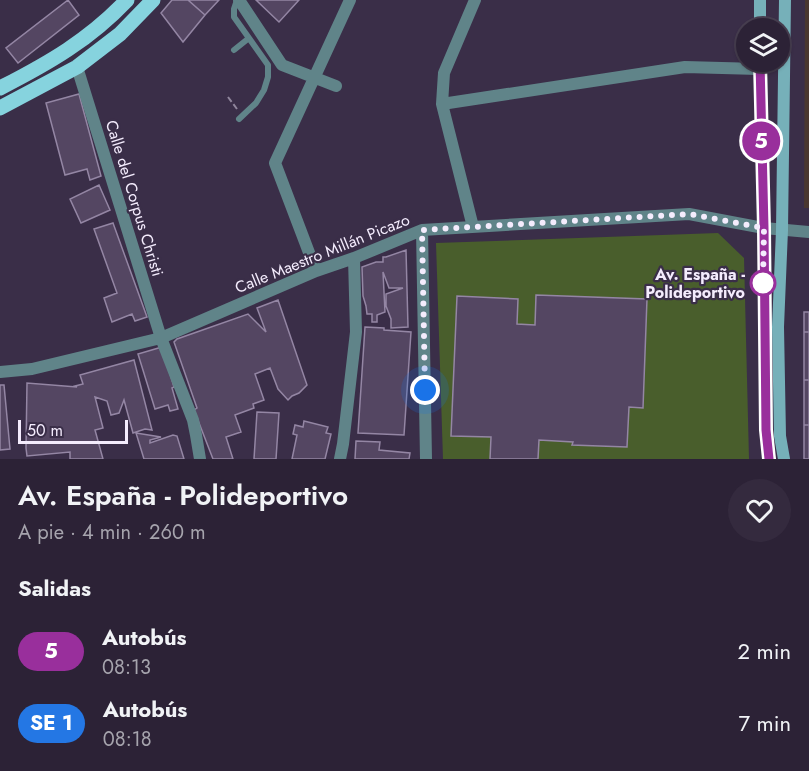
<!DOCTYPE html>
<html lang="es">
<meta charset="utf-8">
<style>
:root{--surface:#2c2236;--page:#342a3e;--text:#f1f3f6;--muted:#a6a4ad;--line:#483f51}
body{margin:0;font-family:Jost,sans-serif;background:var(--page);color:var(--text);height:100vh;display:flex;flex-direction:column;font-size:22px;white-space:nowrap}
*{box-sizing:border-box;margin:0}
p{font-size:20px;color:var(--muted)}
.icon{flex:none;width:33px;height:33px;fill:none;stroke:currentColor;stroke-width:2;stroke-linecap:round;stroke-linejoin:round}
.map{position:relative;height:459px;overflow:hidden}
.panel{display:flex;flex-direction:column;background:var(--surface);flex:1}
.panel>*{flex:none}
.badge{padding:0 12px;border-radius:20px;font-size:21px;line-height:39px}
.buttons{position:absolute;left:736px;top:18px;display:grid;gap:12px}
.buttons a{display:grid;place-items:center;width:54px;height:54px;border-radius:50%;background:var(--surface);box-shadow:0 2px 4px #0004,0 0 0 2px var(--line);font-size:30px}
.scale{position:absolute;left:18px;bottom:15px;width:110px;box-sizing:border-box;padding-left:6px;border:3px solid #f4ecfd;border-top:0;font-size:16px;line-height:21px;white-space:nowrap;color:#f4ecfd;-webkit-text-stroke:4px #3a2e48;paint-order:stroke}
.you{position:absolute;width:30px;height:30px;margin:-15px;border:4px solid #fff;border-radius:50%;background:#1a73e8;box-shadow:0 0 0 9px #1a73e833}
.map>.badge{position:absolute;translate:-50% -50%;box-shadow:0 0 0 3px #fff}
h2{padding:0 18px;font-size:22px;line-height:54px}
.round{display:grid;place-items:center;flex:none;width:63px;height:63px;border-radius:32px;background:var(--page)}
.overview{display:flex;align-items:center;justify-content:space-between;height:102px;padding:0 18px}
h1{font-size:28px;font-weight:600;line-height:45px}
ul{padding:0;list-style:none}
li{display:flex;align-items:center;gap:18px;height:72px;padding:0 18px}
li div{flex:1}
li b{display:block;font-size:22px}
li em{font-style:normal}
li .badge{min-width:66px;font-weight:700;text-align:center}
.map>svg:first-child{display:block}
.education{fill:#4a3730}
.green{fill:#495e2c}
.building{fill:#544662;stroke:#9486a4;stroke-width:1.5}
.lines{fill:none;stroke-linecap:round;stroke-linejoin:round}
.path{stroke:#90869c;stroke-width:2;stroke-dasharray:6 3;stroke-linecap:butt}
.lane{stroke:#608489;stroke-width:6}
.street{stroke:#608489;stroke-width:12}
.secondary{stroke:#76b0b9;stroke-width:12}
.primary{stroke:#86d3de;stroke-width:15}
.line-casing{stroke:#fff;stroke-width:14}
.line{stroke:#992f9c;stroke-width:9}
.walk{stroke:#f4ecfd;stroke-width:6;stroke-dasharray:0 10.8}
.stop-dot{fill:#fff;stroke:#992f9c;stroke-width:3}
.labels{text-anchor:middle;stroke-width:4.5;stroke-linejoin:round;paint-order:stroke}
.street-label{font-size:16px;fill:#f4ecfd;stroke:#3a2e48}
.stop-label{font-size:16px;font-weight:bold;fill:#f4ecfd;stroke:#3a2e48;text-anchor:end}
</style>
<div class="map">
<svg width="809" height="459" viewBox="0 0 809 459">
<rect width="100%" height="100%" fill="#3a2e48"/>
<path class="education" d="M805 0H809V208H804Z"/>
<path class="green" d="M718 233 744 258 749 459H443L436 243Z"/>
<path class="building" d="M68 0 79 15 18 63 6 48Z
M172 0H188L205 15 183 42 161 13Z
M188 0H219L205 15Z
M256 0H299L279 22Z
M79 94 101 176 90 180 87 169 65 175 46 103Z
M99 185 110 210 81 223 70 199Z
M113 223 147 317 135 321 132 314 112 322 104 298 117 293 94 229Z
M406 250 408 327 391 328V319L386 306V294L403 288H389L383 272 385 312 377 315V322H372V314H367L366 306 363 296 362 267 376 262H383V257H386Z
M536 295 647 299 643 408 629 407 627 447 572 445 573 442 539 440 538 459H490L491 437 451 436 457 296 518 299 517 324 535 325Z
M278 300 307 385 299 393 292 396 288 400 278 389 270 368 255 374 264 400 253 404 254 408 235 415 241 432 226 437 233 459H213L194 410 197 408 174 342 177 339 248 314 266 332 257 308Z
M804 312H809V332H804Z
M365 327 384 328V330L411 332 404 435 358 433Z
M804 332H809V380H804Z
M162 347 174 387 172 388 178 409 170 411 168 405 155 409 138 354Z
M134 360 152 430 145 429 133 433 124 400 119 413 111 415 107 401 95 397 103 428 95 430 103 459H70V452L27 456 26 448 27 383 77 387 75 386 83 384 80 375Z
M804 380H809V425H804Z
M0 385H4L10 449 0 450Z
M257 412 279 413 276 459H254Z
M304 421 328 427 326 433 331 434 325 459H292L297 435 293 434 295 425 303 427Z
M804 425H809V459H804Z
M136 433 161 437 150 440V443L173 435 177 436 184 459H144Z
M356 441 380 442 379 450 410 453 409 459H355Z"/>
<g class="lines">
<path class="path" d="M228 97 237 109"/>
<path class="lane" d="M237 0 234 9V17L268 65V77L264 90 256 103 239 119
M234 50 249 38"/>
<path class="street" d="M239 0 282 65 336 86
M77 67 161 338 193 420 196 435 200 459
M442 104 685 67 759 69
M473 227 442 104 444 73 475 0
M422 230 426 459
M316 271 275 163 350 0
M0 372 32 369 161 338 316 271 354 258 422 230 689 214 764 228 809 232
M340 459 343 444 356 332 354 258"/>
<path class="secondary" d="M760 28V0
M760 62 764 228 766 430 769 459
M784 459 780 436 778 327 782 230 785 0"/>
<path class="primary" d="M0 88C49 63 89 40 127 0
M0 108 77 67 120 34 153 0"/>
</g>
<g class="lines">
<g class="line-casing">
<path id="line" d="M760 62 764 228 766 430 769 459"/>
</g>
<use href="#line" class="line"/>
<path class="walk" d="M425 390 422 230 689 214 764 228 763 283"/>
</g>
<circle class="stop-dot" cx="763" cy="283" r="12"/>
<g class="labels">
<g class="street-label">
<text transform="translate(135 198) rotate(73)" y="6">Calle del Corpus Christi</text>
<text transform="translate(322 253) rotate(-22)" y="6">Calle Maestro Millán Picazo</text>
</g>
<g class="stop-label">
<text x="745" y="280">Av. España -<tspan x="745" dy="18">Polideportivo</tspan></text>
</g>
</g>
</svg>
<div class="buttons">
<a><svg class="icon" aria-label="layers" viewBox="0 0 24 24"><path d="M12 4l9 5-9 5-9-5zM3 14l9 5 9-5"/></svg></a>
</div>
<div class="scale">50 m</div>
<div class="you" style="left:425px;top:390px"></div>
<b class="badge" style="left:761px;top:141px;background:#992f9c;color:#fff">5</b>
</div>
<section class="panel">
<div class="overview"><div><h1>Av. España - Polideportivo</h1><p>A pie · 4 min · 260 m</p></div><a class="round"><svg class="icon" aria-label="heart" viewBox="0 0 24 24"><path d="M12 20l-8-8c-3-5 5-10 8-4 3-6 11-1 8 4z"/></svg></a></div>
<h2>Salidas</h2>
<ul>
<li><span class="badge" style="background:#992f9c;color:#fff">5</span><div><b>Autobús</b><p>08:13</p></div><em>2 min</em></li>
<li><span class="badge" style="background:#2477e4;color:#fff">SE 1</span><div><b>Autobús</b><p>08:18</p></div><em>7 min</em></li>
</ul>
</section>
